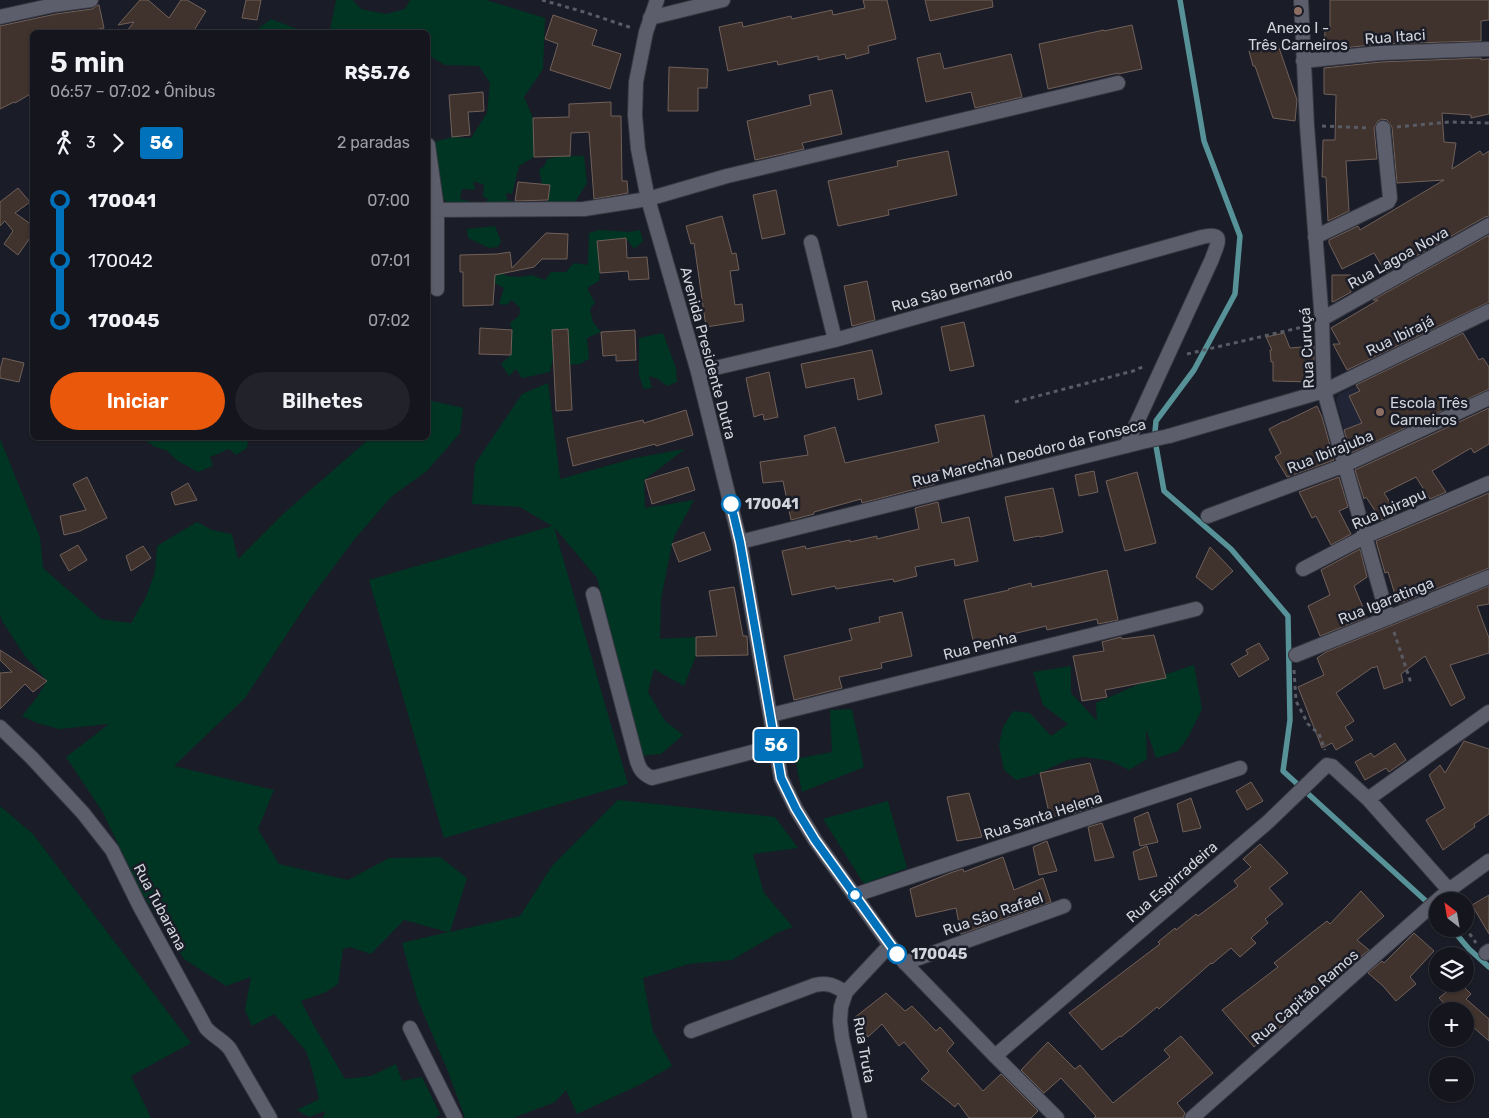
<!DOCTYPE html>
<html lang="pt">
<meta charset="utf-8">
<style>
:root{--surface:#14151d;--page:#21222a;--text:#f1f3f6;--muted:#9d9fa4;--line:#33343b;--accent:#ea580c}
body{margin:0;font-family:Rubik,sans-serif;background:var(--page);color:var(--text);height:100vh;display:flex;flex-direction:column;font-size:19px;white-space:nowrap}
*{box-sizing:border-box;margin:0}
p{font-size:16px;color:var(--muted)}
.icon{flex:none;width:28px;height:28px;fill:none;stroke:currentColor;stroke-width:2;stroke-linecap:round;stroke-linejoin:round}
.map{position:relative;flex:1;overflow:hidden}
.panel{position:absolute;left:30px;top:30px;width:400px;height:410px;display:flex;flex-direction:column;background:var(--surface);border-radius:8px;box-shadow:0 1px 4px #0004,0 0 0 1px var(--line)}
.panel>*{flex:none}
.badge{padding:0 10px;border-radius:4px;font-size:18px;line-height:32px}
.needle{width:32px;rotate:329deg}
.fabs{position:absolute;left:1429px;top:892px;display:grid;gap:10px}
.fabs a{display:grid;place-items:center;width:45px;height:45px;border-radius:50%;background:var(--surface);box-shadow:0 1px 4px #0004,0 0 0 1px var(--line);font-size:25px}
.map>.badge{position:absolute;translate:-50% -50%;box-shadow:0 0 0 2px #fff}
.legs{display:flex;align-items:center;gap:8px;height:55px;padding:0 20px;font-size:16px}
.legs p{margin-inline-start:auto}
.overview{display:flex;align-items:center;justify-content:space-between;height:85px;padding:0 20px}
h1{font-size:28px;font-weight:600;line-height:38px}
.cta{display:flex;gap:10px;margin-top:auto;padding:10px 20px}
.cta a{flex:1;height:58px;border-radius:30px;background:var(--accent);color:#fff;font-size:20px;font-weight:600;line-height:58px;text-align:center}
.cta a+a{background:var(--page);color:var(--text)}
ul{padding:0 20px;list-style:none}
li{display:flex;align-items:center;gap:18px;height:60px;font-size:19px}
li i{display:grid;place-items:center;width:8px;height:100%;margin:0 6px;background:currentColor}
li i::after{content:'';width:12px;height:12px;margin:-6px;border:4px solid;border-radius:50%;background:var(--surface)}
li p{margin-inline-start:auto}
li:first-child i{background:linear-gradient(#0000 50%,currentColor 0)}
li:last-child i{background:linear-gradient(currentColor 50%,#0000 0)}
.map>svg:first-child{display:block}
.built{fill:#212434}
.green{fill:#003523}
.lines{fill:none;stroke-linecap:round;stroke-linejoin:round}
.stream{stroke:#569297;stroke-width:5.5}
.building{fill:#40322d;stroke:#70605a}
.minor-casing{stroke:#363841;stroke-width:16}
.tertiary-casing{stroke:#363841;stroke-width:16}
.secondary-casing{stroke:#363841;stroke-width:16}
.path{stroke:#595b65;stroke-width:3;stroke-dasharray:4 4;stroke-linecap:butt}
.minor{stroke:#5c5e6c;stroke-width:14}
.tertiary{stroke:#5c5e6c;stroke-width:14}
.secondary{stroke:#5c5e6c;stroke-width:14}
.line-1-casing{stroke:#fff;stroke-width:11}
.line-1{stroke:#0072bc;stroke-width:8}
.education-dot{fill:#8d6e63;stroke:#1a1c27;stroke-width:2}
.stop-1-dot{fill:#fff;stroke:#0072bc;stroke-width:2.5}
.labels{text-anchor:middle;stroke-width:5;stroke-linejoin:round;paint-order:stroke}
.poi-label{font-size:15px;fill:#d3d5dd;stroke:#1a1c27}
.street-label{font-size:15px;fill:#d3d5dd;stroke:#1a1c27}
.stop-label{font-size:15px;font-weight:bold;fill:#d3d5dd;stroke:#1a1c27;text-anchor:start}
</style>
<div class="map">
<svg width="1489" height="1118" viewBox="0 0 1489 1118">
<rect width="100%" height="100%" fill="#1a1c27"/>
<path class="built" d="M1402 365 1425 423 1353 454 1350 452 1336 400 1339 394Z"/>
<path class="green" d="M336 0H353L361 9 386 14 405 9 410 0H486L545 18 543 69 524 97 533 118 534 157 519 166 512 194 506 193 507 200 521 202 518 212 481 209 488 199 483 197 484 185 473 181 475 190 462 189 460 199 477 203 450 210 428 169 431 143 452 137 471 138 487 113 490 83 479 66 445 65 428 55V32H310L330 30Z
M271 19 305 32H254Z
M562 156H584L587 183 573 205 547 206 550 185 542 184 539 170 545 165 547 159Z
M495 226 501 241 498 247 489 248 468 238 467 229Z
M599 230 629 232 640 230 643 241 634 249 626 238 597 241 600 273 599 281 587 288 595 303 590 309 593 322 601 332 587 338 589 359 580 364 569 365 568 329 552 330 553 359 550 372 522 378 516 369 509 376 501 364 511 355 512 330 510 323 519 316 520 308 512 300 506 305 499 304 504 288C498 285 491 282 488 276L499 272 507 276 519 277 532 275 545 280 551 272H566L574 263 588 265 589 233Z
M663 333 676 368 677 382 667 386 658 379 649 376 652 388 644 389 639 376V338Z
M548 383 555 436 560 479 635 458 685 449 644 480 645 508 694 500 675 535 672 544 661 599 660 639 696 637V656L684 686 654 669 648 692 665 721 683 735 661 754 638 756 618 660 597 578 554 527 628 784 444 838 369 580 552 526 520 507 472 504 475 464 522 394Z
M428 400 463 408 460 433 427 471 392 496 353 541 310 599 245 698 174 766 274 790 258 829 279 864 348 880 389 858 440 857 467 878 450 932 520 916 552 866 618 800 775 817 798 848 753 854 764 893 793 927 779 932 732 960 689 964 643 978 653 1031 672 1066 639 1085 577 1114 566 1090 555 1102 513 1118H465L449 1074 417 998 402 943 448 932 404 920 371 954 350 947 343 949 338 984 326 992 301 1001 313 1024 345 1079 371 1076 396 1064 402 1081 422 1077 440 1114 435 1118H323L325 1111 309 1117 297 1110 319 1099 312 1069 306 1051 274 1014 252 1026 245 1010 251 977 226 986 184 959 142 893 102 811 66 757 109 724 59 729 37 723 22 716 35 700 47 681 25 656 2 621 0 614V439L40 537 43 568 101 619 131 623 146 597 155 572 157 546 197 522 212 530 232 534 238 559 283 514 370 438H428Z
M144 438H246L248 440 247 448 236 455 229 449 210 457 213 466 198 472 178 461 166 450 155 447 146 441Z
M1194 665 1202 709 1188 737 1178 751 1156 758 1146 729 1147 759 1129 770 1111 761 1085 757 1067 760 1040 773 1016 780 1004 770 999 745 1003 727 1013 711 1030 713 1051 736 1068 724 1043 705 1033 672 1071 666V693L1097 721 1096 703 1146 681Z
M852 709 864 767 802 792 795 759 832 752 830 710Z
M888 801 907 868 864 884 823 819Z
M0 806 33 834 191 1043 131 1076 151 1118H0Z"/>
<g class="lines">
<path class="stream" d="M1155 432 1156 421 1194 370 1235 294 1240 236 1204 141 1180 0
M1156 446 1164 491 1231 549 1288 616 1290 720 1283 771 1438 912
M1452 929 1469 949 1489 967"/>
</g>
<path class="building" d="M140 0H148L169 18 181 0H187L206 11 193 32H126L134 22 118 25Z
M246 0H261L257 20 242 18Z
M863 0H887L896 39 868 46 869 53 846 59 845 54 818 60V56L778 65 777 61 728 71 719 27 742 22 743 27 791 16 792 19 832 10 833 15 865 8Z
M925 0H992L993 7 930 21Z
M1330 0H1489V20L1481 21V41L1380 44 1324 50 1325 31H1330Z
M98 5H99L104 28 85 32H32V93L15 103 14 102 0 109V26L56 14 92 9Z
M553 15 597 30 592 45 621 54 610 89 550 70 558 44 545 39Z
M1132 25 1142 69 1118 74V73L1048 89 1039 44 1104 30V31Z
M1278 45 1297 100 1295 121 1273 118 1255 66H1253L1249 51Z
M940 53 944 69 1011 54 1022 97 975 108 971 92 926 102 917 58Z
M1481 58V60L1489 59V114L1471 118V115L1442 113 1444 142 1456 143 1452 169 1480 151 1483 155 1489 151V216L1485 217 1386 273 1374 253 1342 269 1329 243V240L1358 226 1360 230 1444 180 1397 183 1392 127 1387 120 1382 119 1378 121 1374 128 1377 159 1346 161 1349 211 1328 221 1326 177H1322L1323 140H1335L1336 95 1324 94V68L1381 62Z
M669 67 708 69 707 88H698V111H668Z
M832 90 842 134 802 143 804 149 755 160 747 121 811 105 809 95Z
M483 92 484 111 468 112 470 135 452 137 449 95Z
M611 102V116H621L622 181H627L628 193 594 199 589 132 571 133 570 156 534 157 533 118 569 117V104Z
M948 151 957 195 888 210 889 215 838 226 828 181 898 166 897 161Z
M518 182 550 185 548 200 515 201Z
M18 188 30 202 15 213 32 225V235L18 255 4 244 13 231 5 221 0 226V202Z
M776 190 785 234 762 239 753 195Z
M722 216 732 254 736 253 739 270 730 271 735 305 742 304 744 321 706 327 694 243 691 244 686 226Z
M546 233 568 234 567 259H542L534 267 495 275 493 305 463 306V272H460V255L497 254 510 252 512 268Z
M1489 235V302L1347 370 1333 344H1340L1331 328 1378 300H1373Z
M626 238 627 258 647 257 649 279 629 280 628 271 600 273 597 241Z
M1332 275H1351V292L1335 301 1332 302Z
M867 281 875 320 852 326 844 286Z
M964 322 974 366 950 371 941 327Z
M480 328 512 330 511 355 479 354Z
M568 329 572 410 556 411 552 330Z
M635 330 636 360 616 361V355L603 356 601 332Z
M1284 333 1290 348 1314 346V361H1312L1311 382 1273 381V362H1271L1270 350H1272L1266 337Z
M1463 333 1479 360 1483 358 1489 367V389L1351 453 1344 430 1362 423 1349 396 1360 391 1356 385Z
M872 350 882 394 858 400 854 378 806 388 801 364Z
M3 358 24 363 19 382 0 378V370Z
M769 372 778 417 764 420 763 414 754 417 746 378Z
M1317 406 1322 417 1334 460 1287 477 1275 457 1281 453 1269 429 1284 421V422Z
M1489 408V444L1474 453 1471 448 1432 471 1446 492 1430 499 1416 477 1384 493 1397 513 1381 520 1366 497 1364 499 1355 470Z
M686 410 693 435 656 446 655 444 573 466 567 438 643 420 644 423Z
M984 415 993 460 970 465V463L933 472 935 484 862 503 861 499 814 512V514L791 520 783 481 763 483 760 462 808 455 804 436 835 427 845 463 939 442 935 425Z
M688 467 695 490 652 504 645 480Z
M1094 471 1098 492 1079 496 1075 475Z
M1137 472 1156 543 1125 551 1106 481Z
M87 477 107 518 80 531 64 535 60 516 86 510 73 484Z
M1339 477 1348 507 1339 511 1351 534 1331 545 1316 516 1312 518 1299 492Z
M188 483 197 500 175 505 171 493Z
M1053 488 1063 532 1040 537 1039 536 1014 541 1005 497Z
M1489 493V568L1398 604 1388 572 1385 573 1376 541Z
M938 502 942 523 969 517 978 561 955 566 954 559 915 567 917 576 894 582 893 579 836 589 835 586 792 595 782 551 805 546 806 549 850 540V542L877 536V539L919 529 915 508Z
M704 532 711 550 679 562 672 544Z
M78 545 87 560 69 571 60 555Z
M143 546 151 558 131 571 126 556Z
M1210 547 1233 571 1212 590 1196 577Z
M1360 549 1367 577 1354 586 1367 617 1320 636 1308 606 1330 595 1321 570Z
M1107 570 1118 620 1098 624 1097 619 1047 630 1046 626 996 638 997 640 974 645 964 600 1009 590 1008 589 1031 583 1032 587Z
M1489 586V604L1477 606 1489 638V653L1450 665 1465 698 1451 706 1425 656 1401 674 1403 682 1384 689 1377 666 1374 668 1373 667 1336 693 1354 721 1345 727 1353 740 1336 750 1332 743 1322 748 1298 687 1324 675 1317 658 1326 652Z
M734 587 743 636H747L748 655 696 656V637L717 636 709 591Z
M902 612 912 656 881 663 882 668 839 677 842 688 794 700 784 656 852 640 849 629 880 622 879 617Z
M1154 635 1166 678 1105 690 1107 697 1082 701 1073 656 1104 651 1102 642 1121 637 1122 639Z
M1259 643 1269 659 1239 677 1231 664 1248 654 1246 650Z
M0 650 47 681 33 692 25 684 0 709V673L12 672 0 660Z
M1464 741 1489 749V814L1474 824 1475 827 1443 850 1426 820 1445 808 1429 775 1440 765 1445 773Z
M1395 743 1406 760 1389 772 1386 768 1365 780 1355 762 1371 753 1374 757Z
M1090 763 1102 804 1075 813 1050 817 1040 773Z
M1251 782 1263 801 1247 810 1236 791Z
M969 793 982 837 957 841 947 797Z
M1191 798 1201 828 1183 832 1177 804Z
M1148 812 1158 842 1140 846 1134 818Z
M1102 823 1114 857 1095 861 1088 827Z
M1047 841 1057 871 1039 875 1033 847Z
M1260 844 1288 873 1269 888 1283 904 1265 919 1268 923 1251 938 1256 943 1240 957 1231 948 1212 964 1211 963 1159 1009 1157 1007 1121 1037 1120 1036 1102 1050 1069 1013 1160 944 1158 942 1175 928 1176 930 1196 914 1198 916 1238 886 1234 881 1251 867 1243 859Z
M1147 846 1157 876 1139 880 1133 852Z
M1003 857 1014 890 1043 878 1051 902 961 934 956 908 916 917 910 889 953 872 963 869 964 872Z
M1361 891 1384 916 1357 940 1369 950 1289 1016 1291 1018 1275 1032 1273 1031 1254 1047 1222 1010 1278 967 1274 963 1314 931 1327 921 1330 924Z
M1489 895V934L1472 905Z
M1414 933 1434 951 1410 977 1416 984 1396 1001 1383 986 1368 973 1382 961 1384 963Z
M1456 984H1461L1471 994 1466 999 1489 1019V1041L1465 1020V1011H1451L1439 998Z
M886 993 905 1011 912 1006 936 1031 940 1027 954 1043 947 1051 983 1091 1001 1074 1038 1111 1031 1118H969L958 1103 955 1107 921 1079 929 1071 904 1042 899 1046 882 1024 868 1037 854 1018Z
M1181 1036 1213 1073 1177 1103 1185 1113 1183 1118H1094L1096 1116 1061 1078 1044 1093 1021 1070 1048 1042 1075 1069 1080 1065 1113 1103 1170 1057 1164 1050Z"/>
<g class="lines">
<g class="minor-casing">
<path id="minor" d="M1301 0 1307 126 1322 322 1324 391 1388 618
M0 17 54 5 91 0
M650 18 723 0
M1303 61 1380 53 1489 49
M428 145 437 209V289
M428 210 584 209 648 199 727 176 1118 83
M1315 237 1388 202 1390 198 1383 128
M811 242 835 340
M1322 319 1489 225
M698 372 835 340 1202 237C1226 231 1217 244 1212 259L1126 446
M1146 441 1169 436
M1208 516 1345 465 1489 398
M1303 569 1366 536 1489 483
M593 594 637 761C640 770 643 774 652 778L776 746
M1296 655 1489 577
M771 715 1196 609
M0 727 32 758 83 813 112 850 139 905 206 1028C214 1037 223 1040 230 1049L270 1118
M1368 799 1489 712
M855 895 1240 768
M1486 953 1489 951
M905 963 1064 906
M410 1028 455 1118
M691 1031 815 985C829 982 834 986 846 992
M995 1056 1269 821 1327 765 1332 766 1368 799 1449 890
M860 1118 842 1038 840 1021 841 1007 846 992 890 945
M1192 1118 1449 890 1489 861"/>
</g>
<g class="tertiary-casing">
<path id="tertiary" d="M1169 436 1324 391 1489 311
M740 542 1146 441"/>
</g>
<g class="secondary-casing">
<path id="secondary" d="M657 0 646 32 636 82 635 115 638 149 648 199 698 372 740 542 781 778 796 809 815 840 890 945 905 963 995 1056 1057 1118"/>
</g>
<path class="path" d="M542 0 584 12 632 28
M1322 126 1369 128
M1397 127 1449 122 1489 123
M1187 354 1307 326
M1015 402 1133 371 1145 366
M1394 632 1411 683
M1294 670 1296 701 1308 724 1319 734 1325 750
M1465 927 1476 943"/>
<use href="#minor" class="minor"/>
<use href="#tertiary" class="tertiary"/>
<use href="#secondary" class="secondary"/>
</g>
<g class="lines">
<g class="line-1-casing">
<path id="line-1" d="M731 504 740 542 781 778 796 809 815 840 897 954"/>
</g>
<use href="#line-1" class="line-1"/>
</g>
<g class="education-dot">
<circle cx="1298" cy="11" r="5"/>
<circle cx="1380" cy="412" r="5"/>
</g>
<g class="stop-1-dot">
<circle cx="731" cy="504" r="9"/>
<circle cx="855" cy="895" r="6"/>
<circle cx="897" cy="954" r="9"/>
</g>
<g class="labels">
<g class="poi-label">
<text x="1298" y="33">Anexo I -<tspan x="1298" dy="17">Três Carneiros</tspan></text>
<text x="1390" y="408" text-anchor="start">Escola Três<tspan x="1390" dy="17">Carneiros</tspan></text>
</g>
<g class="street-label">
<text transform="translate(1395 37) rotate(-4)" y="5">Rua Itaci</text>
<text transform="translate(1398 258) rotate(-29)" y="5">Rua Lagoa Nova</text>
<text transform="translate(952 290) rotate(-16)" y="5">Rua São Bernardo</text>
<text transform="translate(1400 336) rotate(-26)" y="5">Rua Ibirajá</text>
<text transform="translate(1307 348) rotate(-93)" y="5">Rua Curuçá</text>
<text transform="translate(708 353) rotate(75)" y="5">Avenida Presidente Dutra</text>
<text transform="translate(1330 452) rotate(-22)" y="5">Rua Ibirajuba</text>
<text transform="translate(1029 453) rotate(-14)" y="5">Rua Marechal Deodoro da Fonseca</text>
<text transform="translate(1389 509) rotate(-24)" y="5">Rua Ibirapu</text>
<text transform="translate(1386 601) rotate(-22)" y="5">Rua Igaratinga</text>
<text transform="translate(980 646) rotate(-14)" y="5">Rua Penha</text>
<text transform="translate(1043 816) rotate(-18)" y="5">Rua Santa Helena</text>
<text transform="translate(1172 882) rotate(-41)" y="5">Rua Espirradeira</text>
<text transform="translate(160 907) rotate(62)" y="5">Rua Tubarana</text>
<text transform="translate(993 914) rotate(-19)" y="5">Rua São Rafael</text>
<text transform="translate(1305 997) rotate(-41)" y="5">Rua Capitão Ramos</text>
<text transform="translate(864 1050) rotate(80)" y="5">Rua Truta</text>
</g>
<g class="stop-label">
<text x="745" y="509">170041</text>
<text x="911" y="959">170045</text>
</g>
</g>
</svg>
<div class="fabs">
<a><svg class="needle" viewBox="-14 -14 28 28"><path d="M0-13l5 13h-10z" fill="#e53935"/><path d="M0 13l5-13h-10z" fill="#9d9fa4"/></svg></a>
<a><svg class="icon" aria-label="layers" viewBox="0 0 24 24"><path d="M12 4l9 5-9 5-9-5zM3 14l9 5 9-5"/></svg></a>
<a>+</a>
<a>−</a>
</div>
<b class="badge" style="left:776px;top:745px;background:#0072bc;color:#fff">56</b>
<section class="panel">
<div class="overview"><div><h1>5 min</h1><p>06:57 – 07:02 · Ônibus</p></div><b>R$5.76</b></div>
<div class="legs"><svg class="icon" aria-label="walk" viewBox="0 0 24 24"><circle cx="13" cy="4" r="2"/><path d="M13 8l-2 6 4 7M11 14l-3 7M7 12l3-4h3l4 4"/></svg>3<svg class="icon" aria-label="forward" viewBox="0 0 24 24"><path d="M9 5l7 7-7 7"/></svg><b class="badge" style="background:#0072bc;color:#fff">56</b><p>2 paradas</p></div>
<ul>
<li><i style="color:#0072bc"></i><b>170041</b><p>07:00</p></li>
<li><i style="color:#0072bc"></i><span>170042</span><p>07:01</p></li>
<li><i style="color:#0072bc"></i><b>170045</b><p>07:02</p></li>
</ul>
<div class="cta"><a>Iniciar</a><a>Bilhetes</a></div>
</section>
</div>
